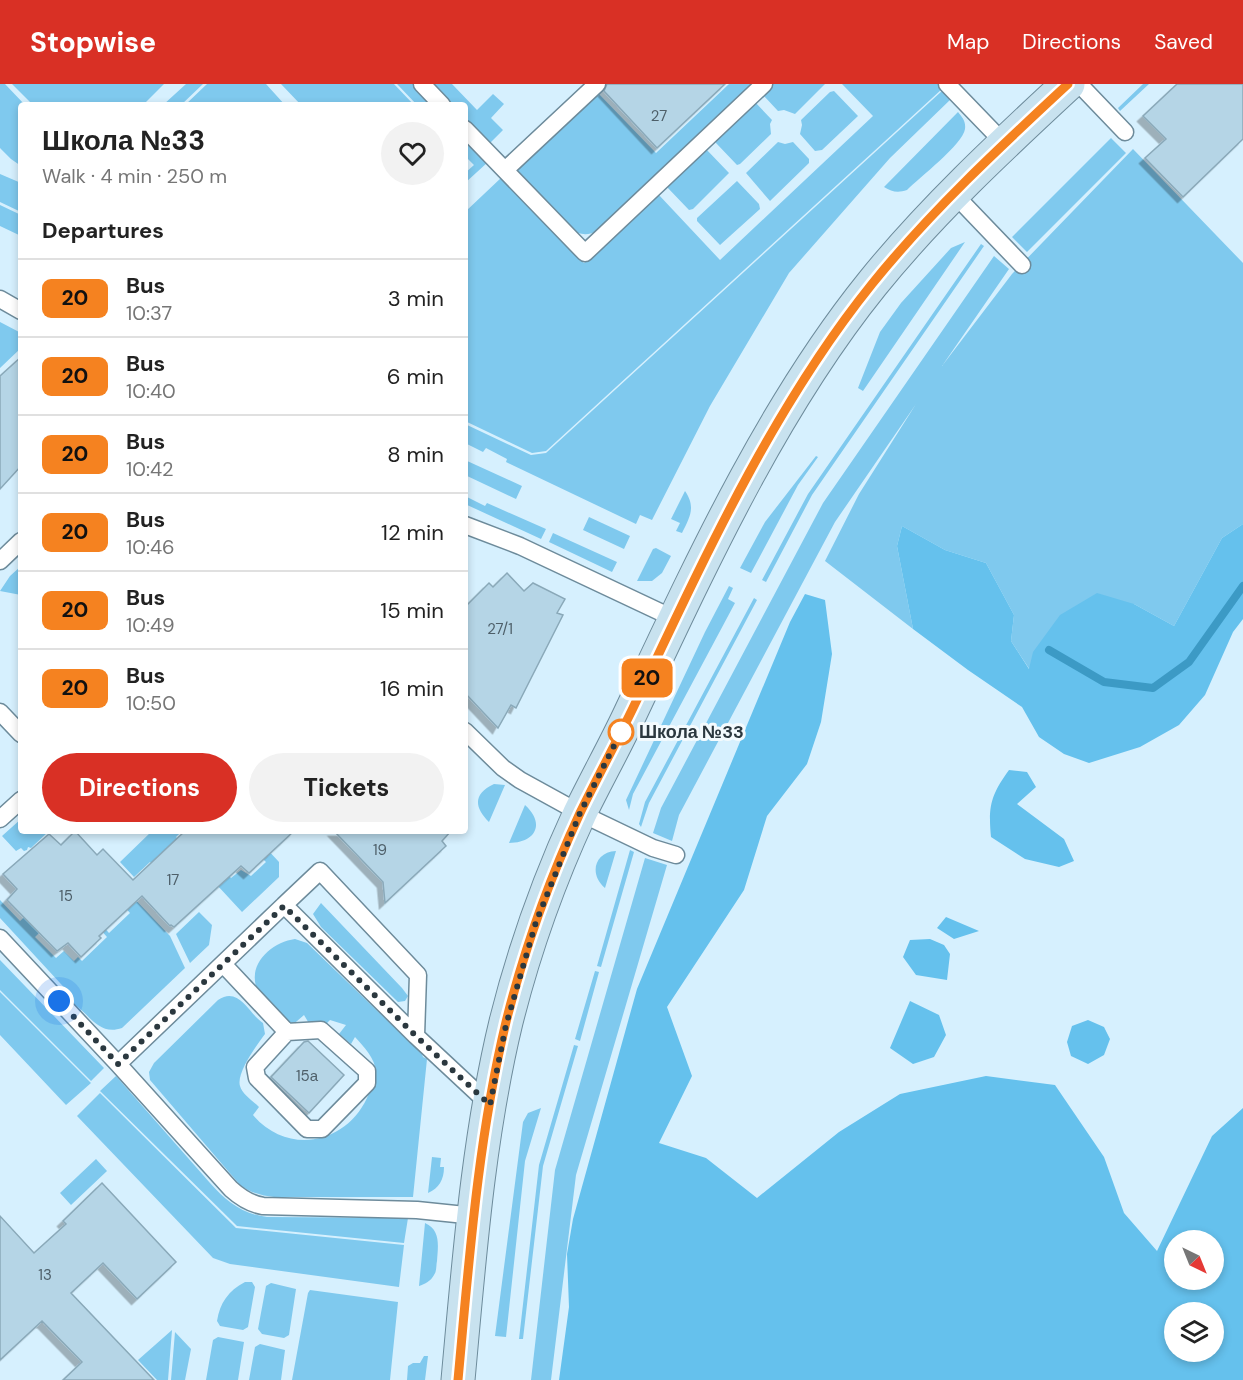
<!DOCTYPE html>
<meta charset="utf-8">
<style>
:root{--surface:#fff;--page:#f2f2f2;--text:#222;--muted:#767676;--line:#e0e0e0;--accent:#d93025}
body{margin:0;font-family:"DM Sans",sans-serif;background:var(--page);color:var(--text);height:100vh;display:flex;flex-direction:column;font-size:22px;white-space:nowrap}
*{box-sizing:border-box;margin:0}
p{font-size:20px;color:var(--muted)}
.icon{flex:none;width:33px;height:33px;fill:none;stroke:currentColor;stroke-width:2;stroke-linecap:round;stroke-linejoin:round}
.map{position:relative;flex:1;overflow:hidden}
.details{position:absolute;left:18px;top:18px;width:450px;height:732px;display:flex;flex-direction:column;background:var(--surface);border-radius:6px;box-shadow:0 3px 9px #0003}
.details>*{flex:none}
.badge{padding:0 12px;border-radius:9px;font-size:21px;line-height:39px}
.needle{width:39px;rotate:137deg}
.tools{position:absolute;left:1164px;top:1146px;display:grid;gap:12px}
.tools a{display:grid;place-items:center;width:60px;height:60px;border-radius:50%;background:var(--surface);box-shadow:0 3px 9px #0003;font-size:30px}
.you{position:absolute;width:30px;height:30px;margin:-15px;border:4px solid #fff;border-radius:50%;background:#1a73e8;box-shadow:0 0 0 9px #1a73e833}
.map>.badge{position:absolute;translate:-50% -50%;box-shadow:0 0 0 3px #fff}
h2{padding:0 24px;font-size:22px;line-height:54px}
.round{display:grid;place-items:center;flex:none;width:63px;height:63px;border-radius:32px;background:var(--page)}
.headline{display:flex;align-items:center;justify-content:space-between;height:102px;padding:0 24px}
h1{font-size:28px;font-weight:700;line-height:45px}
.button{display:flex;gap:12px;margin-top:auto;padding:12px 24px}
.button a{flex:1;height:69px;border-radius:36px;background:var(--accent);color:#fff;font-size:24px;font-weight:700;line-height:69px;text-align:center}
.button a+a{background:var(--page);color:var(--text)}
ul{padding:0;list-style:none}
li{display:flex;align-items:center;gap:18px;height:78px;padding:0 24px;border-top:2px solid var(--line)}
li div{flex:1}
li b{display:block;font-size:22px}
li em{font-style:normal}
li .badge{min-width:66px;font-weight:700;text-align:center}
header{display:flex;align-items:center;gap:36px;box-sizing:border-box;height:84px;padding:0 30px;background:var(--accent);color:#fff}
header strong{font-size:28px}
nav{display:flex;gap:33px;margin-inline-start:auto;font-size:21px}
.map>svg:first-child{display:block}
.green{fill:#7fc9ee}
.forest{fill:#65c1ed;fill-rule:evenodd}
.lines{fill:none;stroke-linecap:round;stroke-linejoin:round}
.stream{stroke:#3c9ac5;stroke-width:8}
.building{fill:#b5d5e6;stroke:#8aa9b9;stroke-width:1.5;filter:url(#shadow)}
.lane-casing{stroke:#6d8b9b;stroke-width:19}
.secondary-casing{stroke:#6d8b9b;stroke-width:35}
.lane{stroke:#fff;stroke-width:16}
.secondary{stroke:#c8e2ef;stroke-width:33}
.line-casing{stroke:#fff;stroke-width:14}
.line{stroke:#f58220;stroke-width:9}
.walk{stroke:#2b383f;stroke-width:6;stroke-dasharray:0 10.8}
.stop-dot{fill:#fff;stroke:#f58220;stroke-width:3}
.labels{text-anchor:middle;stroke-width:6;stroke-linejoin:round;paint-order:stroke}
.number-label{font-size:15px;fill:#4e5f69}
.stop-label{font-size:18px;font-weight:bold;fill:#2b383f;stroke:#f3fafd;text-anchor:start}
</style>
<header>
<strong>Stopwise</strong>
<nav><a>Map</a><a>Directions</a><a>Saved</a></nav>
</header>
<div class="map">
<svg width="1243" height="1296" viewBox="0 0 1243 1296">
<defs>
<filter id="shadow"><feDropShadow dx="-5.5" dy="5.5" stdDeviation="0" flood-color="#0004"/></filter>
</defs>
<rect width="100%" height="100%" fill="#d6f0fe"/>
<path class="green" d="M0 0H5L25 21H21V82L11 75 0 64Z
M12 0H164L143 21H33Z
M186 0H203L181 21H163Z
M207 0H266L285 21H185Z
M281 0H394L414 21H301Z
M397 0H414L434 21H417Z
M432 0H452L477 26 493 10 504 20 491 34 503 46 489 60 465 35V21H452Z
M729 0H753L599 146C588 152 581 151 570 146L513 86 597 8 656 69Z
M772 0H825L795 30 784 26 778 27 764 12 763 9Z
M842 0H938L942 5 546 367 532 369 465 337V128L502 93 584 179 658 110 720 176 873 32Z
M1143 0H1149L1120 27 1118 24Z
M943 6 951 15 890 74 789 189 710 322 652 436 640 431 636 440 506 378 507 375 486 364 483 368 465 359V340L531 371 546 369Z
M834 7 858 32 822 66 815 67 800 50 802 41 801 36 830 8Z
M755 18 772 36 770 40 771 50 740 80 737 81 716 59 715 55Z
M958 28C962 33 966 37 965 45 963 60 919 94 907 106 898 109 892 108 884 103Z
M465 54 488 78 465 99V89L474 81 465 72Z
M1111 54 1126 69 1027 168 1012 153Z
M778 58 785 60 793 58 809 75V79L770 117 746 89Z
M705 64 729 89 693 125 689 126 666 102Z
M1133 65 1243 179V440L1222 454 1174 542 1134 520 1030 586 1011 557 1014 531 986 479 945 466 902 442 897 462 913 545 825 477 859 410 916 320 835 438 679 731 672 757 653 749 661 724 823 419 994 172 1009 185 942 282 1012 190Z
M0 90 21 99V128L0 118Z
M737 97 759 120 760 125 720 161 697 137V134Z
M0 121 21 131V152L0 142Z
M965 158 863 307 858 304 880 248 901 219 951 164Z
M981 160 984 162 812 411 766 498 762 496 808 410Z
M0 238 21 249V264L0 284Z
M816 372 818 373 798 401 751 489 740 484 765 438Z
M465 376 522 402 516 415 465 391Z
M685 407C696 423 690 433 682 449L676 447 680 439 671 435Z
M465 412 485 422 487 419 546 445 541 455 465 420Z
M589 433 630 452 624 465 583 446Z
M553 449 617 478 612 488 549 458Z
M656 464 671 472 662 489 652 497H637L653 465Z
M21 482V511L0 507 10 492Z
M729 502 733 504 728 515 735 519 633 710 629 726 626 716 705 548Z
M754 514 757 516 649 719 641 743 639 740 645 718Z
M494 700 505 701 489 738C474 723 473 710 494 700Z
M525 721C546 740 535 759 509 759Z
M21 735V747H49L31 764 28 763 27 766 24 767 21 764 16 767 2 752Z
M152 747H182L176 753 180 757 154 782 150 778 134 793 120 778Z
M266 764 279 778V793L242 828 217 801 228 791 231 794 241 786 251 792 266 778 259 771Z
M630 766 634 768 601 883 597 882Z
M616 767 605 804C589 791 594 768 616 767Z
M645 774 667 781 576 1091 551 1296H531L555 1086Z
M129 809 170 852 185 884 122 944C99 952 90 931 74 920L72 912 0 834V816L20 837 31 827 46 842 35 853 56 874 64 867 74 877 78 873 82 877 107 853 99 844 102 841 109 849 130 829 120 818Z
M321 819 402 904 408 912 405 917 398 918 321 843 313 830Z
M199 828 212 841 209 861 190 879 176 850Z
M295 855 307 859 422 970 423 973 427 975 413 1113H274C262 1112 249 1108 240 1101L150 996 149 988 154 979 218 916C239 902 248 929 263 939L265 950C257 961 236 989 240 1002 242 1010 254 1018 259 1023L253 1031C287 1071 345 1061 367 1014 370 1007 376 996 376 988 375 974 364 963 355 953L351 960 339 950 346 941 330 936 324 942 310 941 304 931 289 944 257 905C247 880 272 858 295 855Z
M0 876 104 984 91 997 0 906Z
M595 887 599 888 580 957 575 955Z
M0 908 91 999 66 1021 0 951Z
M574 961 578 962 543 1082 523 1255H519L539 1081Z
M116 992 210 1099C226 1117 242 1130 267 1133L408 1134 404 1159 237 1142 100 1007Z
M100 1009 236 1144 404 1161 399 1203 230 1180 213 1174 77 1032Z
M541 1024 525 1077 506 1253 495 1252 523 1038 528 1029Z
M432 1073 441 1074 440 1083H444C444 1096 439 1104 428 1109Z
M96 1075 107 1087 71 1121 60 1109Z
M425 1139C441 1146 438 1162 437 1177 436 1181 437 1187 434 1191 431 1197 425 1200 419 1202Z
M245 1198H252L255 1203 248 1243 243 1246 220 1242 217 1237C220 1219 228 1207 245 1198Z
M271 1199 296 1205 289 1251 284 1254 262 1250 258 1245 266 1202Z
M310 1206 398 1218 390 1296H292L308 1209Z
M172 1246 168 1296H157L138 1276Z
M175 1248 191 1265 185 1296H171Z
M218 1253 244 1258 238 1296H206L213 1256Z
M260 1260 285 1266 281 1296H249L255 1263Z
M424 1272H428L425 1296H407L408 1282 413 1279H420Z"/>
<path class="forest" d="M1243 440V535L1233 548 1205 611 1179 641 1140 663 1089 679 1064 670 1039 653 1022 623 968 586 913 545 897 462 902 442 945 466 986 479 1014 531 1011 557 1029 585 1033 568 1060 531 1097 509 1134 520 1174 542 1222 454Z
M805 510 825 516 832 570 821 638 807 680 767 732 744 806 667 923 692 992 659 1059 706 1074 757 1114 839 1048 900 1010 986 992 1055 1001 1104 1073 1124 1129 1157 1167 1212 1052 1243 1024V1296H559L569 1223 567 1170 573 1135 637 905 790 538ZM1174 1156H1214V1196H1174ZM1174 1228H1214V1268H1174Z
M1009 686 1027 688 1036 703 1017 720 1064 755 1074 777 1059 783 1025 775 991 753C988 722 991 711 1009 686Z
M946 833 979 847 954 855 937 844Z
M930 855 944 861 950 870 947 896 916 891 903 873 910 856Z
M910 917 939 931 946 951 934 973 913 980 890 964Z
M1088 936 1104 943 1110 955 1104 971 1088 980 1071 972 1067 958 1072 942Z"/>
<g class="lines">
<path class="stream" d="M1049 566 1104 598 1153 604 1189 578 1243 502"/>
</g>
<path class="building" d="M607 0H725L657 64 604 7Z
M1177 0H1243V55L1183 113 1145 74 1166 55 1143 32Z
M21 273V382L0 405V292Z
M507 489 524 507 533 499 565 515 557 529 563 531 516 624 511 621 498 644 465 609V523L489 499 493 503Z
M75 747 97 771 103 765 133 796 185 747H294L249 789 241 782 174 843 171 841 170 842 142 812 99 852 101 854 81 873 68 859 57 867 7 816 17 805 3 790 49 750 61 761Z
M334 747H451L442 757 446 762 385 819 383 798Z
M308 957 344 991 309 1029 271 993 304 958Z
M102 1099 176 1178 137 1215 103 1179 71 1209 154 1296H63L82 1278 42 1237 0 1276V1132L34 1169 66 1140 63 1137Z"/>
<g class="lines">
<g class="lane-casing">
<path id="lane" d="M422 0 442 21
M947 0 1005 60
M1079 0 1125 48
M465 45 585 169 764 0
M505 86 597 0
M954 110 1022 181
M0 215 21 227
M465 441 520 462 675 535
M0 477 21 457
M0 628 21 650
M465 647 503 684 520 696 580 729 653 764 676 771
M0 735 21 716
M284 821 320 787 418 891 416 952
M0 854 118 980 231 1105C241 1114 250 1120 263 1122L417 1126 475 1132
M223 880 287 948 321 946 367 987V999L322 1045H307L257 994 255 983 287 948
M118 980 284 821 416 952 490 1021"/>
</g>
<g class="secondary-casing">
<path id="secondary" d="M458 1296C469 1177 478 1054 506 938 524 866 549 796 580 729 596 696 614 664 630 630 698 486 771 325 872 200 930 128 1000 63 1068 0"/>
</g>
<use href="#lane" class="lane"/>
<use href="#secondary" class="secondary"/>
</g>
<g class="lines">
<g class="line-casing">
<path id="line" d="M458 1296C469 1177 478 1054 506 938 524 866 549 796 580 729 597 694 616 659 633 624 701 481 772 324 872 200 930 128 1000 63 1068 0"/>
</g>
<use href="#line" class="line"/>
<path class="walk" d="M59 917 118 980 284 822 416 952 490 1021 506 941 536 838 580 729 621 648"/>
</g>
<circle class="stop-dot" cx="621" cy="648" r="12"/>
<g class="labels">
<g class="number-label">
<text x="659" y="37">27</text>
<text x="500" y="550">27/1</text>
<text x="380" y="771">19</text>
<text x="173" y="801">17</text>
<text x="66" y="817">15</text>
<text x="307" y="997">15а</text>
<text x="45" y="1196">13</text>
</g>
<g class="stop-label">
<text x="639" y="654">Школа №33</text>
</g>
</g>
</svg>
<div class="tools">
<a><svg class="needle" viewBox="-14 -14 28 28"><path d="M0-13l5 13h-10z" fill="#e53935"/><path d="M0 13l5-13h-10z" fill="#767676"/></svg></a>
<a><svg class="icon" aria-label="layers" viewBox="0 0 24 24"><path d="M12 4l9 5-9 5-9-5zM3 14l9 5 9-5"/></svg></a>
</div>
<div class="you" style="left:59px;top:917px"></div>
<b class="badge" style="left:647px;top:594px;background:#f58220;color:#111">20</b>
<section class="details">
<div class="headline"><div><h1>Школа №33</h1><p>Walk · 4 min · 250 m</p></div><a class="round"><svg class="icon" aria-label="heart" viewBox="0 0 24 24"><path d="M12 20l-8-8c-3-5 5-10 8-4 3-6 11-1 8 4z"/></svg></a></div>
<h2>Departures</h2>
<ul>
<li><span class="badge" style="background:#f58220;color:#111">20</span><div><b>Bus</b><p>10:37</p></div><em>3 min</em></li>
<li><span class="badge" style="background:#f58220;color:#111">20</span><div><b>Bus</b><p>10:40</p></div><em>6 min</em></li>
<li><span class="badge" style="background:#f58220;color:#111">20</span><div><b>Bus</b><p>10:42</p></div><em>8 min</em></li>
<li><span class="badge" style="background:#f58220;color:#111">20</span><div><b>Bus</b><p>10:46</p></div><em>12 min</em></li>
<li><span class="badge" style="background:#f58220;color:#111">20</span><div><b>Bus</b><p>10:49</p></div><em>15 min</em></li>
<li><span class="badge" style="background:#f58220;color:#111">20</span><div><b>Bus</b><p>10:50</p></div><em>16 min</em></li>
</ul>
<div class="button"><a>Directions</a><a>Tickets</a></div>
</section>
</div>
